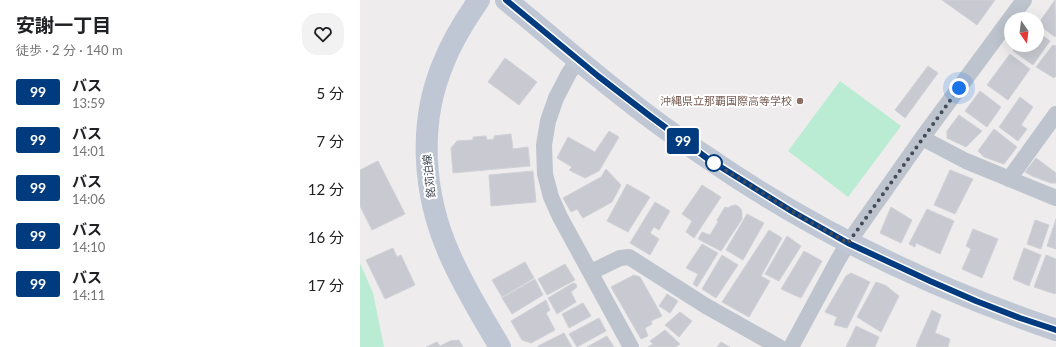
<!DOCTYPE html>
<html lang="ja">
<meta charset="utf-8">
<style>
:root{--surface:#fff;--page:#f2f2f2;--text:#202124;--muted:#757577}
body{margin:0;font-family:Lato,"Noto Sans JP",sans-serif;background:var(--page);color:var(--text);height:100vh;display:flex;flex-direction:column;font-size:15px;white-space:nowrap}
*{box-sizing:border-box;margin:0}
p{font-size:13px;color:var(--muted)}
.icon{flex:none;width:22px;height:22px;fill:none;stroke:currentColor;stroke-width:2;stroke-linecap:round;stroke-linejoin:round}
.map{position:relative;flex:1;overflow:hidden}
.drawer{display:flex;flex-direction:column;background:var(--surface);width:360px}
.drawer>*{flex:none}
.badge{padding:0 8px;border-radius:3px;font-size:14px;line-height:26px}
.needle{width:26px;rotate:166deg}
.fabs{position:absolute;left:644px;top:12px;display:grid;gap:8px}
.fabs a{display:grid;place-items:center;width:40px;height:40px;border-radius:50%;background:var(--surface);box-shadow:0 4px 16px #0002;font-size:20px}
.you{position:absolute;width:20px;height:20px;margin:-10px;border:3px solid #fff;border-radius:50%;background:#1a73e8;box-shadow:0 0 0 6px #1a73e833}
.map>.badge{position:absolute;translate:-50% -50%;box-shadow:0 0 0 2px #fff}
.round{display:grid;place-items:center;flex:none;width:42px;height:42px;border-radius:16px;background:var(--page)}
.headline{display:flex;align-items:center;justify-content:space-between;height:68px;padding:0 16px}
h1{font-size:19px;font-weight:700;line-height:30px}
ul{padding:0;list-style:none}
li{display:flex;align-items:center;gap:12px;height:48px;padding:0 16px}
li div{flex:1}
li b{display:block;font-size:15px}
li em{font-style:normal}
li .badge{min-width:44px;font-weight:700;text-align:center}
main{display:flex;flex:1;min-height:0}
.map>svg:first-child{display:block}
.green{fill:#baecd4}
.building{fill:#c9cad1;stroke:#d0d1d7}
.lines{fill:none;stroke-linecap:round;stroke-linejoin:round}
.street{stroke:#bdc4ce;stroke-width:16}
.secondary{stroke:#bfc6d4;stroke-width:22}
.line-casing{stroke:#fff;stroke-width:9}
.line{stroke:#003b80;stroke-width:6}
.walk{stroke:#454c58;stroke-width:4;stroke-dasharray:0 7.2}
.education-dot{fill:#8d6e63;stroke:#fff;stroke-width:1.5}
.stop-dot{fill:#fff;stroke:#003b80;stroke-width:2}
.labels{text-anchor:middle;stroke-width:4;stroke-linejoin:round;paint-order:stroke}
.education-label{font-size:11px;fill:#785e54;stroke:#fff;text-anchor:end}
.street-label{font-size:11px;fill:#454c58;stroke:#fff}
</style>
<main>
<section class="drawer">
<div class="headline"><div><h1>安謝一丁目</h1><p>徒歩 · 2 分 · 140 m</p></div><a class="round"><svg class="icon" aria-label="heart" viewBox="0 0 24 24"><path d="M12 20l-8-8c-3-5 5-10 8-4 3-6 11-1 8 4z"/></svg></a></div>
<ul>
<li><span class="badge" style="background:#003b80;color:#fff">99</span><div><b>バス</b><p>13:59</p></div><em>5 分</em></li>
<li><span class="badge" style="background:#003b80;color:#fff">99</span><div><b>バス</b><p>14:01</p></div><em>7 分</em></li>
<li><span class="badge" style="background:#003b80;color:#fff">99</span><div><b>バス</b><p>14:06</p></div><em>12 分</em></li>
<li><span class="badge" style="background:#003b80;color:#fff">99</span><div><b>バス</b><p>14:10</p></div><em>16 分</em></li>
<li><span class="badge" style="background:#003b80;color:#fff">99</span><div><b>バス</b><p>14:11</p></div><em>17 分</em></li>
</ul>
</section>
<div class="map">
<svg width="696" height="347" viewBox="0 0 696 347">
<rect width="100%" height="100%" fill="#eeecec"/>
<path class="green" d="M480 81 541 126 488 197 428 151Z
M0 263 13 293 24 347H0Z"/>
<path class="building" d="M582 0H635L617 25Z
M695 0 696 35 695 37 678 24Z
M677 31 690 41 673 65 653 51 657 45H677Z
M693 45 696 46V76L694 78 676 67Z
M650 54 670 69 648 100 627 85Z
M145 58 177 82 159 105 128 82Z
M568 66 578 73 545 118 535 110Z
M620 91 641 107 627 127 605 111Z
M660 97 673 107 661 125 667 129 658 141 639 127Z
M599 115 622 131 606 147 587 138V131Z
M634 129 657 147 644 164 624 157 618 151Z
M249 131 259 137 239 171 225 178 209 170 212 167 197 158 208 137 235 152Z
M151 134 153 149 168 147 170 166 93 173 91 148 97 141 113 140V137L126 136 127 140 134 139V136Z
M676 158 696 173V183H691L672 176 665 172Z
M18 161 45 214 12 230 0 206V170Z
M246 169 261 185 252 202 223 218 217 209 211 212 203 198 241 177Z
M590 170 613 179 595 214 574 205Z
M173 171 176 202 131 206 129 175Z
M267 184 290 197 268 232 247 221Z
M342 185 361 197 334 238 326 232 332 221 322 214Z
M295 202 310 211 299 230 294 227 290 233 299 239 290 255 270 243Z
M375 205 378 206 381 209 382 213V219L361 251 338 239 342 232 350 235 358 222 357 220 365 207 368 208 371 206Z
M531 207 552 220 541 243 520 233Z
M567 209 594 221 580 254 556 243 555 247 549 244Z
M387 214 404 223 383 260 366 250Z
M696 219V249L687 246Z
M675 220 689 225 681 249 667 244Z
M613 229 638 239 622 278 602 269 611 249 606 246Z
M409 230 422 238 401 276 410 281 389 317 362 302Z
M427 236 441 246 419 281 405 274Z
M342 244 358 253 337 287 333 284 338 274 326 268Z
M33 248 37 257 41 255 55 285 25 299 6 260Z
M664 248 681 255 669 286 653 279Z
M444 251 462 261 441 298 421 289Z
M362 255 378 265 356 298 342 289Z
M686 255 696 259V292L695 294 674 287Z
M165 262 174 278 142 297 132 280Z
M205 264 215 280 187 295 178 279Z
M491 273 510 282 487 328 474 325 477 317 465 312 486 276Z
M274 275 280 277 302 316 291 321 292 324 285 328 288 336 281 339 251 287Z
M175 279 183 295 152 314 142 298Z
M516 282 525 285 539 296 521 332 497 317Z
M213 283 216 284 217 287 211 292 216 302 197 314 188 298Z
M307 294 318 301 310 313 299 306Z
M186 300 190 310 186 313 195 330 171 343 162 340 151 321Z
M223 303 231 316 209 328 202 314Z
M572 310 581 315 575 333 590 339 588 347H558L556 346Z
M320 312 332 321 319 337 305 325Z
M239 318 246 331 217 347 209 334Z
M496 326 519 337 515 347H486Z
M305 330 320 344 316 347H288L293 344 290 341Z
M204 333 212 347H178V346Z
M247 336 254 347H227Z
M99 340 103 347H66L77 342 80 346 90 341Z
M361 342 370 347H357Z"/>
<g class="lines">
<path class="street" d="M218 60 209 73 196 98 188 121 184 145 185 174 191 197 200 217 271 347
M562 138 606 161 696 198
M649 179 696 114
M231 272 260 258 269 257 346 306 419 347
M431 347 478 260 488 243 562 138 664 0"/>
<path class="secondary" d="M119 0C105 20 92 41 83 64 58 124 63 194 89 253 103 286 122 316 140 347
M146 0C187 33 227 69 269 101 294 121 321 140 348 158 455 232 573 288 696 330"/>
</g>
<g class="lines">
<g class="line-casing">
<path id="line" d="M146 0 238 76 290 116 348 159 433 212 488 243 570 281 616 301 660 318 696 330"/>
</g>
<use href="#line" class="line"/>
<path class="walk" d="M354 163 433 212 488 243 599 88"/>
</g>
<circle class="education-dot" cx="440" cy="101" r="4"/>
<circle class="stop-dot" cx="354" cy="163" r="8"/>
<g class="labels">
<g class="education-label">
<text x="432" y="105">沖縄県立那覇国際高等学校</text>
</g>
<g class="street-label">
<text transform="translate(69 176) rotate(-96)" y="4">銘苅泊線</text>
</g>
</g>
</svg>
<div class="fabs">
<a><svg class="needle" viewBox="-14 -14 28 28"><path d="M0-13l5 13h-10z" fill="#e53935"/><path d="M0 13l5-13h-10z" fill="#757577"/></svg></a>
</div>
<div class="you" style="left:599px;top:88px"></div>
<b class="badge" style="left:323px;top:141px;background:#003b80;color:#fff">99</b>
</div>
</main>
